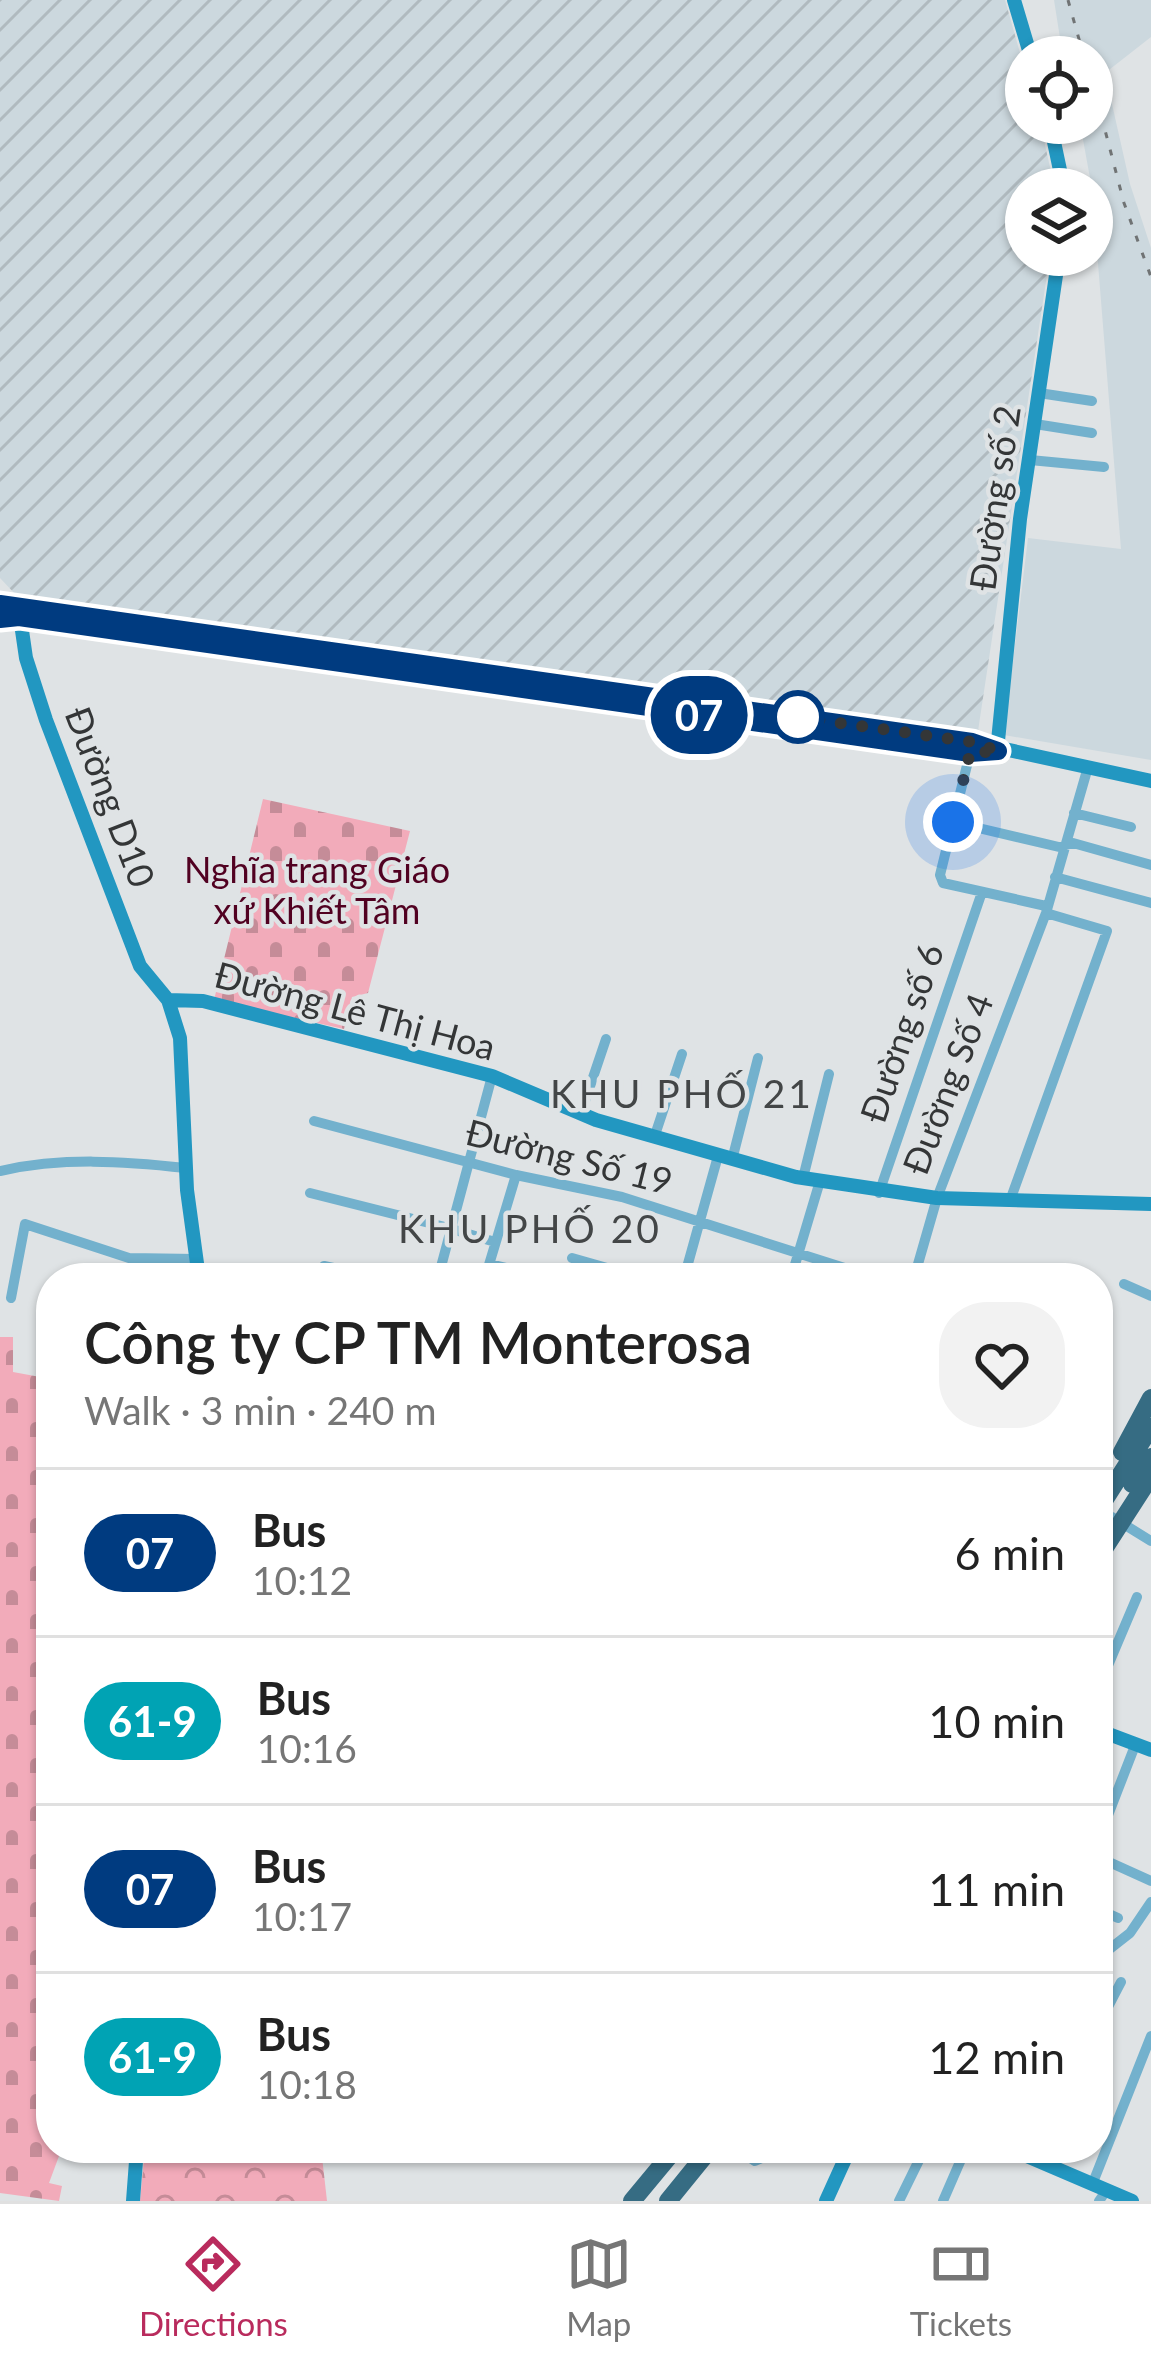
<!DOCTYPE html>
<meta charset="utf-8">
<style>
:root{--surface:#fff;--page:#f2f2f2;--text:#222;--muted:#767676;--line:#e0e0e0;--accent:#b92b5d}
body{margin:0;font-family:Lato,sans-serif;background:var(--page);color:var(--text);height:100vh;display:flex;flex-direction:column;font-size:45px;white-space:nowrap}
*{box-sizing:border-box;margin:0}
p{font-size:39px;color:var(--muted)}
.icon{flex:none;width:66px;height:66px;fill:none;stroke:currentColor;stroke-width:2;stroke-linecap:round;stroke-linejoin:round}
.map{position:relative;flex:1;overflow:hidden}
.drawer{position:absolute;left:36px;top:1263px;width:1077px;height:900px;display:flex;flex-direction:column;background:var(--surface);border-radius:48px;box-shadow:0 3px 9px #0004}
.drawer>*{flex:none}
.badge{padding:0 24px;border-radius:39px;font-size:42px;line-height:78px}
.tools{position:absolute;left:1005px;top:36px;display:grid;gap:24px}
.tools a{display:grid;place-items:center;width:108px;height:108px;border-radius:50%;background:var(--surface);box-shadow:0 3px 9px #0004;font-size:60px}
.you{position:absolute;width:60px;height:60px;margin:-30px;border:9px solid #fff;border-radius:50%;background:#1a73e8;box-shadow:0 0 0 18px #1a73e833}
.map>.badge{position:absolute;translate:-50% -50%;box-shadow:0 0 0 6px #fff}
.round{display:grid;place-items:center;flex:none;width:126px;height:126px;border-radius:48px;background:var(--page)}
.summary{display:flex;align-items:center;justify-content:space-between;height:204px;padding:0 48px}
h1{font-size:57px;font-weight:600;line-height:90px}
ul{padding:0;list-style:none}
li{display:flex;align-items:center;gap:36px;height:168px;padding:0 48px;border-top:3px solid var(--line)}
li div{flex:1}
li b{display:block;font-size:45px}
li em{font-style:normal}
li .badge{min-width:132px;font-weight:700;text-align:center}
.dock{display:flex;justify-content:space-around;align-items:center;height:168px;border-top:3px solid var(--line);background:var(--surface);font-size:33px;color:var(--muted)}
.dock a{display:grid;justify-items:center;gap:6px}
.dock .selected{color:var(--accent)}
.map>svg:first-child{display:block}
.built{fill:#ccd8de}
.industrial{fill:url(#industrial-furrows)}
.forest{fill:url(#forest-crowns)}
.cemetery{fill:url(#cemetery-stones)}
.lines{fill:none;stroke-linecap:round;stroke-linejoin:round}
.street{stroke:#73b1cd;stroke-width:10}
.secondary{stroke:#2297c1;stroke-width:14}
.highway{stroke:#366c83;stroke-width:18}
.rail{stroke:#707374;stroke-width:3;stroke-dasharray:6 12;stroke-linecap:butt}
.line-casing{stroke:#fff;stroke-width:27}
.line{stroke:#003b80;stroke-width:18}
.walk{stroke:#343637;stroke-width:12;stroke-dasharray:0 21.6}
.stop-dot{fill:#fff;stroke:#003b80;stroke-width:6}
.labels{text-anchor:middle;stroke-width:9;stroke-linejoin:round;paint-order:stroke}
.street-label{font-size:36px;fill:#343637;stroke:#dfe3e5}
.park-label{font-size:36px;fill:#510121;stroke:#dfe3e5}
.neighbourhood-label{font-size:39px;letter-spacing:3px;fill:#434647;stroke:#dfe3e5}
</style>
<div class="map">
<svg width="1151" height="2201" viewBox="0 0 1151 2201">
<defs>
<pattern id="industrial-furrows" width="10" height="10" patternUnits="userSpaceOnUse" patternTransform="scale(3)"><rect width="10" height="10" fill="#ccd8de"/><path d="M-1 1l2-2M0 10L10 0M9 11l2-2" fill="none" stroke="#b0babf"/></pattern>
<pattern id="forest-crowns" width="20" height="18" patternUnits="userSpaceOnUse" patternTransform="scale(3)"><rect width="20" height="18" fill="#f2abba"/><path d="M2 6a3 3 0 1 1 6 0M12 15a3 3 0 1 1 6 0" fill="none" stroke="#c58c98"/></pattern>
<pattern id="cemetery-stones" width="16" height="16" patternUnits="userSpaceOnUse" patternTransform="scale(3)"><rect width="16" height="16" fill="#f2abba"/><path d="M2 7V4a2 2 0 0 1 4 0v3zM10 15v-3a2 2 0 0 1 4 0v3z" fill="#c58c98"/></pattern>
</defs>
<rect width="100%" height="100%" fill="#dfe3e5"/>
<path class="built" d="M1054 0H1151V37L1105 73 1130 184 1151 248V760L1004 735 1028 538 1121 549 1092 189 1080 123H1092V57H1063Z"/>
<path class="industrial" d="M0 0H1005L1026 74V123H1040L1055 189H1026V255H1050L978 731 16 595 0 578Z"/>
<path class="forest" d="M145 2148H321L327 2201H140Z"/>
<path class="cemetery" d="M263 799 410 831 368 993 352 997 344 1029 214 1000Z
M0 1337H13V1372L51 1379V2148H62L49 2183 62 2186 59 2201 0 2193Z"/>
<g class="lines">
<path class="street" d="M1039 393 1092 401
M1035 424 1092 433
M1030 460 1104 467
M970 753 940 875 943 883 1046 906
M1074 813 1131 827
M953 822 1059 847 1073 843 1151 865
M1055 877 1151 903
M581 1113 606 1039
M314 1121 516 1175 622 1197 876 1278
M654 1138 682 1054
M732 1160 758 1058
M0 1171C62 1157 124 1161 186 1168
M803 1178 829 1074
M310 1193 449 1228
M879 1193 982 892
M1011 1198 1107 931 1046 913
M452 1229 495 1242
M572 1258 642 1278
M490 1264 535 1275
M324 1266 381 1278
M438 1278 492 1076
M485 1278 516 1175
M684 1278 718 1156
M791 1278 820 1181
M914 1278 937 1198 1046 913 1088 767
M1124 1284 1151 1296
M11 1298 25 1224 129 1258 196 1259
M1112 1517 1151 1541
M1098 1689 1137 1597
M1098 1841 1136 1743
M1098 1857 1151 1881
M1098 1909 1118 1918
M1107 1951 1130 1933 1151 1902
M1098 2026 1121 1982
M736 2148 755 2161 769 2155
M1092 2185 1151 2036
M899 2201 925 2148
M943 2201 966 2148
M1099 2201 1106 2191"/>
<path class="secondary" d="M1014 0 1031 57
M1050 123 1064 189
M0 604 972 742 1151 781
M19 610 26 658 46 720 140 966 168 1000 180 1038 187 1190 199 1278
M0 619 19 617 970 753 992 751
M997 751 1020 519 1059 255
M168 1000 203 1001 492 1076 596 1120 796 1177 937 1198 1151 1204
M1098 1730 1151 1750
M1008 2148 1132 2201
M133 2201 137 2148
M826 2201 850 2148"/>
<path class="highway" d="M1122 1452 1151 1398
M1132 1484 1151 1457
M1098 1510 1151 1427
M1098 1558 1151 1476
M632 2201 676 2148
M668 2201 711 2148"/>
<path class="rail" d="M1068 0 1084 57
M1092 80 1124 203 1151 277"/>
</g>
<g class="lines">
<g class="line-casing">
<path id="line" d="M0 604 972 742 998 751 970 753 19 617 0 619"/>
</g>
<use href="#line" class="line"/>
<path class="walk" d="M798 717 972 742 998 751 970 753 953 822"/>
</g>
<circle class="stop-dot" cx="798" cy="717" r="24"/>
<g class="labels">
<g class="street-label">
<text transform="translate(995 498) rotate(-82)" y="13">Đường số 2</text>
<text transform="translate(110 797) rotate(69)" y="13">Đường D10</text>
<text transform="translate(355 1011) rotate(15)" y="13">Đường Lê Thị Hoa</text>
<text transform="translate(902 1033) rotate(-71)" y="13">Đường số 6</text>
<text transform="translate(948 1084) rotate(-69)" y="13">Đường Số 4</text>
<text transform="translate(569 1157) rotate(14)" y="13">Đường Số 19</text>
</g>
<g class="park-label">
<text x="317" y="883">Nghĩa trang Giáo<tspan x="317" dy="41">xứ Khiết Tâm</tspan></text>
</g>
<g class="neighbourhood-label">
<text x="682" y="1108">KHU PHỐ 21</text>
<text x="530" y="1243">KHU PHỐ 20</text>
</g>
</g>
</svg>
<div class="tools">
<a><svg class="icon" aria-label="locate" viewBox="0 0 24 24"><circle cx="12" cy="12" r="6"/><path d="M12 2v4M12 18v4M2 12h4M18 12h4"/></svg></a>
<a><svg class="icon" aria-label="layers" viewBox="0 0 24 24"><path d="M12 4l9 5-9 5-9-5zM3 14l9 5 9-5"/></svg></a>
</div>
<div class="you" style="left:953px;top:822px"></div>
<b class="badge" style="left:699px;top:715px;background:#003b80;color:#fff">07</b>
<section class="drawer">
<div class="summary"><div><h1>Công ty CP TM Monterosa</h1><p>Walk · 3 min · 240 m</p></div><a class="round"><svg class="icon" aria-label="heart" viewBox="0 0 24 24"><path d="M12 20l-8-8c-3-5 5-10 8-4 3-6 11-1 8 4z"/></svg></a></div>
<ul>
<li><span class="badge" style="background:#003b80;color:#fff">07</span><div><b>Bus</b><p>10:12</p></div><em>6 min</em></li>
<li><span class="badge" style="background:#00a3b4;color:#fff">61-9</span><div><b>Bus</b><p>10:16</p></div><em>10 min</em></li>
<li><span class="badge" style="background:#003b80;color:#fff">07</span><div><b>Bus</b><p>10:17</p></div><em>11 min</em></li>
<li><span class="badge" style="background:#00a3b4;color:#fff">61-9</span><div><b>Bus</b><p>10:18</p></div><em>12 min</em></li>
</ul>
</section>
</div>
<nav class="dock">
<a class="selected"><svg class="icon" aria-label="directions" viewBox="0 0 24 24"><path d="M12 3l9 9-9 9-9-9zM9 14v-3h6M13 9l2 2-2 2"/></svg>Directions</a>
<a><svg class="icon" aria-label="map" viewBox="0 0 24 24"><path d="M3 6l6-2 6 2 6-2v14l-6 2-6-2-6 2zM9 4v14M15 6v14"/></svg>Map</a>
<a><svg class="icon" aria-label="tickets" viewBox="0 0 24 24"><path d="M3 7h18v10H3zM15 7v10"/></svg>Tickets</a>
</nav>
